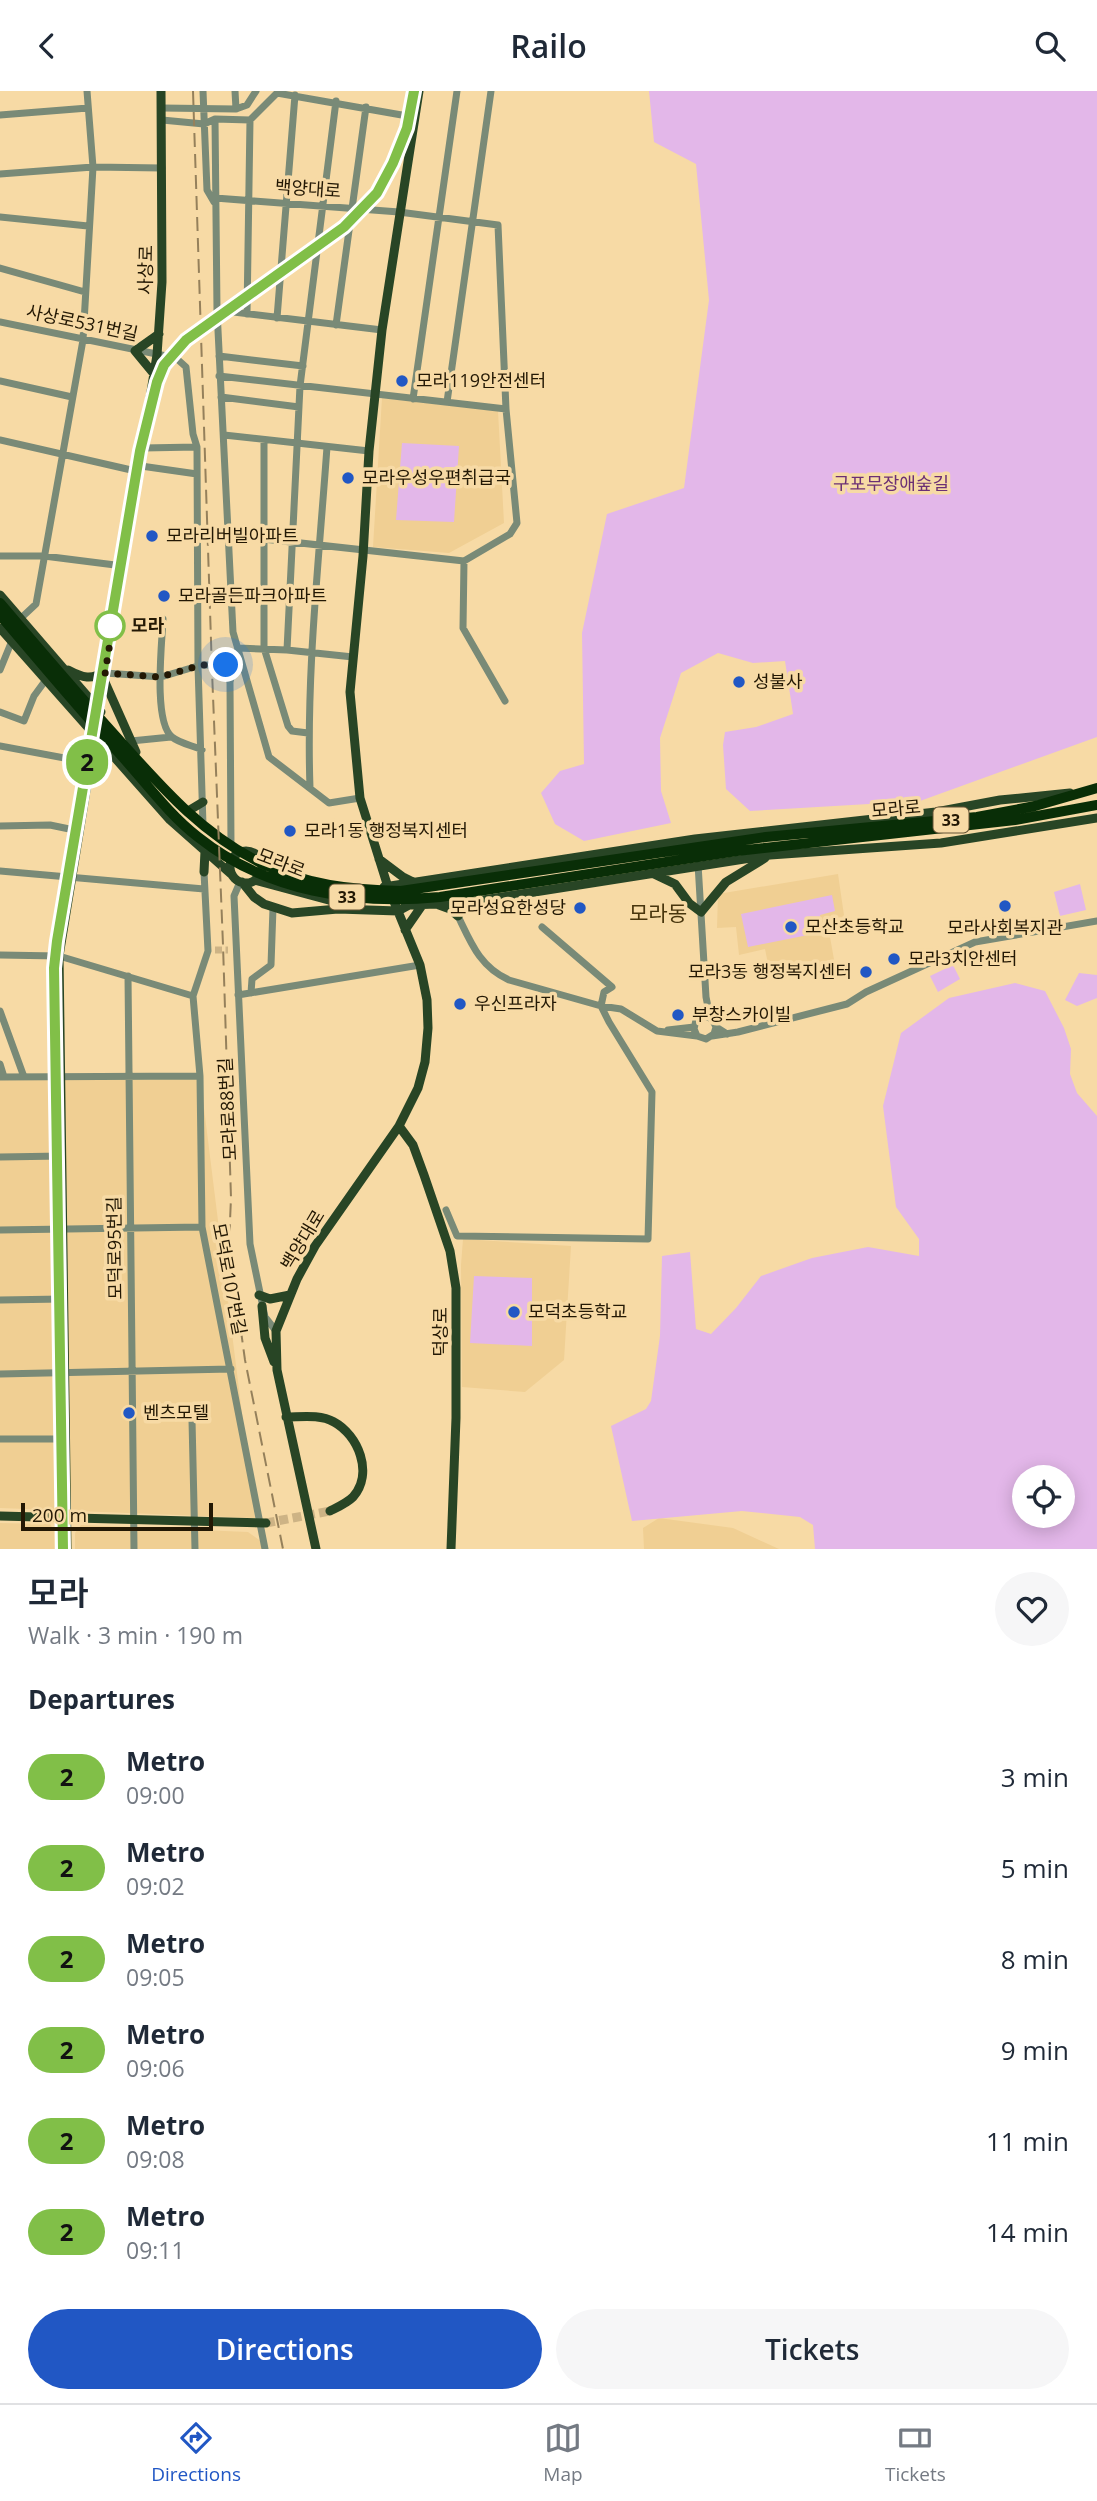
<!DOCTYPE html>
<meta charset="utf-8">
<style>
:root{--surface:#fff;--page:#f6f6f7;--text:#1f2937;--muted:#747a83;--line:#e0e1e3;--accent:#2157c4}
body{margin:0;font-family:"Open Sans","Noto Sans KR",sans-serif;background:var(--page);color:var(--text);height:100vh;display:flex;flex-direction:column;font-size:26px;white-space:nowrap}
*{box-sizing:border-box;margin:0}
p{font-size:23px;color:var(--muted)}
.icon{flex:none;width:38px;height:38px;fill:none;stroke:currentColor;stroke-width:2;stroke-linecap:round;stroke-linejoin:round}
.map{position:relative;height:1458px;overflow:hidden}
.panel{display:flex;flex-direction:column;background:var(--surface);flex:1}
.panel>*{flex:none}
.badge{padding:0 14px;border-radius:23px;font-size:24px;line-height:46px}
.fabs{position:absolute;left:1012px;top:1374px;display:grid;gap:14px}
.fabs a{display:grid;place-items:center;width:63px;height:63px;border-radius:50%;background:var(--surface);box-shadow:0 4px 18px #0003;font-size:35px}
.scale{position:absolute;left:21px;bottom:18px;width:192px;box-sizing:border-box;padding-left:7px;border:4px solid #231804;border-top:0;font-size:19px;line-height:24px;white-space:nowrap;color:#231804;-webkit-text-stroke:5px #f7daa5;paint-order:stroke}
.you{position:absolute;width:35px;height:35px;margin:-18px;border:5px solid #fff;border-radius:50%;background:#1a73e8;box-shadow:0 0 0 10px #1a73e833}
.map>.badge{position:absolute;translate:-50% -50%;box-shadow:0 0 0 4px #fff}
h2{padding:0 28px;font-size:26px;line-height:63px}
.round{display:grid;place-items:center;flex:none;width:74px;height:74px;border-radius:37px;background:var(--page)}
.head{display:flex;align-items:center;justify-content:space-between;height:119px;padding:0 28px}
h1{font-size:33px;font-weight:600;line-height:52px}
.primary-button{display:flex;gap:14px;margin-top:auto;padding:14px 28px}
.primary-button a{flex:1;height:80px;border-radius:42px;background:var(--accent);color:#fff;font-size:28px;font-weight:600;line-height:80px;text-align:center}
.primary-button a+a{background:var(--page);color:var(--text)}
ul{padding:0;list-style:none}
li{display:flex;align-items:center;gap:21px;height:91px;padding:0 28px}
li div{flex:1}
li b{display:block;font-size:26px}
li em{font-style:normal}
li .badge{min-width:77px;font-weight:700;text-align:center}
header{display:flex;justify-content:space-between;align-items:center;height:91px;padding:0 28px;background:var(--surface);font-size:32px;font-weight:600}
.menu{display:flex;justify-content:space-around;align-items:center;height:98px;border-top:2px solid var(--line);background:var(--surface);font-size:19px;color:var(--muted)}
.menu a{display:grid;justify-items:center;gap:4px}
.menu .active{color:var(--accent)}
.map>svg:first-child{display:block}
.built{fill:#f0cf93}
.green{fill:#e3b7e9;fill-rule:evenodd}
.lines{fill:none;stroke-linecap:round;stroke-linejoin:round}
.minor-tunnel{stroke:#cdb385;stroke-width:7;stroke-dasharray:7 3.5;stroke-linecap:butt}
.major-tunnel{stroke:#cdb385;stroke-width:9;stroke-dasharray:9 4.5;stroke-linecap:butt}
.minor{stroke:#798a77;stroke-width:7}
.major{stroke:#284525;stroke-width:9}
.highway{stroke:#092e07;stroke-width:10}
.rail{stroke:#95805b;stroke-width:2;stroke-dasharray:14 7;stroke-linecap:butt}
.line-casing{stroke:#fff;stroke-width:16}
.line{stroke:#81bf48;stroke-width:10}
.walk{stroke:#231804;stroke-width:7;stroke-dasharray:0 12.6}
.poi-dot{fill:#2157c4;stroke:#f7daa5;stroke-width:2.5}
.stop-dot{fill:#fff;stroke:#81bf48;stroke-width:3.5}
.labels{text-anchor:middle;stroke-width:7;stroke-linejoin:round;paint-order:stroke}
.shield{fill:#f7daa5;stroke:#635234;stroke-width:2}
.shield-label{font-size:16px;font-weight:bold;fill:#231804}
.street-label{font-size:18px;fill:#231804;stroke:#f7daa5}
.poi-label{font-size:18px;fill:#231804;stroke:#f7daa5;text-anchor:start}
.park-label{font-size:18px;fill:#6b2f74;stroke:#f7daa5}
.stop-label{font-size:18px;font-weight:bold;fill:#231804;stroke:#f7daa5;text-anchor:start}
.quarter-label{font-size:21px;fill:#48350d;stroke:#f7daa5}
</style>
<header><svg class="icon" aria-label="back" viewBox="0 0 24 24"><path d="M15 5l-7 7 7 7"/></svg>Railo<svg class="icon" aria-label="search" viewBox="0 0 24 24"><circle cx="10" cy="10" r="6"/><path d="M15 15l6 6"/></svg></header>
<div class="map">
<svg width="1097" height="1458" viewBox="0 0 1097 1458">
<rect width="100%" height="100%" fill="#f7daa5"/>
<path class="built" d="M382 307 498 320 504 432 449 462 373 456Z
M838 783 846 838 830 846 835 874 771 888 765 858 739 864 736 836 717 837 718 803Z
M0 973 4 986 200 985 255 1427 0 1417Z
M463 1148 571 1155 564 1269 525 1301 462 1296 461 1174Z
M659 1427 733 1437 779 1458H644L643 1437Z
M0 1432 50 1433 54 1439V1458H0Z
M81 1434 248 1441 262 1451 263 1458H75V1442Z"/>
<path class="green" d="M649 0H1097V646L920 710 750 720 726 698 723 654 725 641 756 636 793 623 785 570 753 572 718 562 681 582 660 647 661 700 671 732 584 750 555 733 541 702 560 680 584 673 582 542 607 423 684 397 709 209 696 73 654 51Z
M402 352 459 355 454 431 396 429Z
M1080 793 1086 819 1060 825 1054 801Z
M832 804 835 820 820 824 823 841 748 856 741 823Z
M953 874 960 888 938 901 930 885Z
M1079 882 1097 884V907L1077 915 1065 909Z
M1015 892 1045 900 1064 937 1071 958 1070 983 1077 1002 1097 1025V1458H815L813 1434 800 1426 742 1420 632 1430 611 1335 646 1318 651 1310 660 1245 662 1165 690 1161 696 1238 711 1243 736 1217 761 1185 812 1167 868 1156 919 1165V1148L896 1116 883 1015 901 942 949 907ZM1024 1386H1062V1424H1024Z
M474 1185 532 1187V1255L470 1252Z"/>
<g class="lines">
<path class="minor-tunnel" d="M215 859H228"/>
<path class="major-tunnel" d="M266 1432 330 1420"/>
<path class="minor" d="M203 0 207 99 214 111
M235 0 236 18
M162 17 236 18 247 14 256 0
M0 24 88 17
M215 28 217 219 233 541 269 666 329 712 360 707
M162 29 204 33 215 28 250 29 277 2 413 26
M0 83 93 76 162 77
M215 107 399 121 498 134 506 318 517 432 510 443 464 470 228 444
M0 126 88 135
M0 177 85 201
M217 219 382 239
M247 223 250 29
M277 227 295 4
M0 231 176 267 186 276 193 343 197 356 198 575 203 734
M336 234 366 16
M219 265 303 275
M219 285 506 318
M0 290 72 306
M221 306 299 316
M413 308 457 0
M447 311 491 0
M224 344 369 360
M0 349 140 381
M264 349V557L288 635 292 640 308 642
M143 357 197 356
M141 375 197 383
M0 465H44L123 475
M464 470 463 537 505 610
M20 528 36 513 83 249 93 76 87 0
M163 528C162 552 153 631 172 646 179 652 194 655 202 659
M287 559 300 295 336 10
M0 579 11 552
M105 582 161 586 201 574H226V586L229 589
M0 621 24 630 34 605 45 590
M131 650 171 646
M0 655 91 672
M310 697C306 583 319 469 327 356
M0 735 50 734 79 740
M231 754 230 591 238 557 287 559 353 566
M698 773 706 906 710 926
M0 780 204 798
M240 791 234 805 250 1153 265 1226 276 1240
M458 825C471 852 480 876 509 889L601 915 621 918 657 940 697 945
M0 864 59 865 193 905 208 860 204 781
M128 885 134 1458
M251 902 252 888 271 874 273 817
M238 904 420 874
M193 905 200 985 202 1136 265 1458
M0 920 24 986
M716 936 714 943 706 948 697 945 694 938 696 929 705 925 712 928 716 936 727 943
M668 939 694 936
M712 945 738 941 847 913 866 901 975 851 1097 830
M0 973 4 986
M0 986 200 985
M0 1066 62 1065
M446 1119 457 1145 648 1148 652 1001 609 931 601 915 604 901 612 896 542 836
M0 1139 202 1136
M0 1209 63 1208
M0 1283 231 1278
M192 1329 195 1458
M0 1348H65"/>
<path class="major" d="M154 283 135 260 159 243
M0 504 101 621
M0 537 170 729 231 783
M68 579C83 587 91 589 105 581
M104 589 136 661
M188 720 203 711
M230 776a16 16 0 1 1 32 0a16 16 0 1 1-32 0Z
M379 768 403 786 413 791
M204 781 205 760
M654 783 675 793 689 812 701 821 726 791 765 767
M255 789 336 811 355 813
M242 791 254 806 264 813 292 822 338 818 398 820 409 814 464 812 770 764 941 752 1097 727
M384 796 695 748 936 721 1000 709 1070 702
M439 814 450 818 458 825 464 812
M405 839 423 813
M399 1035 413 1054 424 1084 450 1160 456 1197V1327L451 1458
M259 1204 270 1208 290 1204
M262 1215 265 1247 274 1271
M286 1326C301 1326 320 1323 334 1331 358 1344 374 1382 353 1406 347 1412 338 1416 330 1420
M0 1425 266 1432
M67 1458 59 865 157 264 162 191 161 0
M316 1458 277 1279 276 1240 297 1188 315 1155 399 1035 418 997 425 971 428 937 427 909 420 874 388 796 360 707 350 601 363 465 369 360 382 239 419 0"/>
<path class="highway" d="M0 512C40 559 80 606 122 652 165 700 203 743 261 772 305 794 353 799 401 800L766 746 977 726 1035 715 1097 697
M0 524C39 570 78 616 118 661 144 689 168 723 198 746 267 801 355 814 440 806L737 760 1015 729 1097 714"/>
<path class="rail" d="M193 0 212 580 223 854 231 1107 229 1153 245 1269 283 1458"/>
</g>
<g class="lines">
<g class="line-casing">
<path id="line" d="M63 1458 54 877 57 850 140 360 157 291 164 274 186 249 344 136 377 102 393 72 407 37 414 0"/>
</g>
<use href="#line" class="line"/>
<path class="walk" d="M110 535 114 528 105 582 160 586 201 574H226"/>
</g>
<g class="poi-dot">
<circle cx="402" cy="290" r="7"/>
<circle cx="348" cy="387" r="7"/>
<circle cx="152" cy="445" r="7"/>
<circle cx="164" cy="505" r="7"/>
<circle cx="739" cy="591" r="7"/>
<circle cx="290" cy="740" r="7"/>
<circle cx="1005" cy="815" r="7"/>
<circle cx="580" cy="817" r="7"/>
<circle cx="791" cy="836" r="7"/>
<circle cx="894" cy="868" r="7"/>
<circle cx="866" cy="881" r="7"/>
<circle cx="460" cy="913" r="7"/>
<circle cx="678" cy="924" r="7"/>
<circle cx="514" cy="1221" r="7"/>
<circle cx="129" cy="1322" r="7"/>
</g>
<circle class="stop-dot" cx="110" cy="535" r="14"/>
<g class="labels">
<g class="shield">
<rect x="933.5" y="716.5" width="35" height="25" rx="5"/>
<rect x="329.5" y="793.5" width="35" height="25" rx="5"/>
</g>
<g class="shield-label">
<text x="951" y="735">33</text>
<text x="347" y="812">33</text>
</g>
<g class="street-label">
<text transform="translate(308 98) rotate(4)" y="6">백양대로</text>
<text transform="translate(146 179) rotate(-89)" y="6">사상로</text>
<text transform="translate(82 232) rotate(12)" y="6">사상로531번길</text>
<text transform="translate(896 718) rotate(-5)" y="6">모라로</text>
<text transform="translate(281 772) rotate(21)" y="6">모라로</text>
<text transform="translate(228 1018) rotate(-93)" y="6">모라로88번길</text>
<text transform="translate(303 1149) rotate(-59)" y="6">백양대로</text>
<text transform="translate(115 1157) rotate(-91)" y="6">모덕로95번길</text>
<text transform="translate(229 1188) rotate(79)" y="6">모덕로107번길</text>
<text transform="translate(441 1241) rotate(-90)" y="6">덕상로</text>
</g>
<g class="poi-label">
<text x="416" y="296">모라119안전센터</text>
<text x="362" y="393">모라우성우편취급국</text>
<text x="166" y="451">모라리버빌아파트</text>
<text x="178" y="511">모라골든파크아파트</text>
<text x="753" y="597">성불사</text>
<text x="304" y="746">모라1동 행정복지센터</text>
<text x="566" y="823" text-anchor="end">모라성요한성당</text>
<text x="805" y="842">모산초등학교</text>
<text x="1005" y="843" text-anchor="middle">모라사회복지관</text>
<text x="908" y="874">모라3치안센터</text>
<text x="852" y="887" text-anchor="end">모라3동 행정복지센터</text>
<text x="474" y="919">우신프라자</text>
<text x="692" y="930">부창스카이빌</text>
<text x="528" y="1227">모덕초등학교</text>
<text x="143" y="1328">벤츠모텔</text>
</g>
<g class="park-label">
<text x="891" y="399">구포무장애숲길</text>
</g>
<g class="stop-label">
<text x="131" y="541">모라</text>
</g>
<g class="quarter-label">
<text x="658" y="830">모라동</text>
</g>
</g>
</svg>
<div class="fabs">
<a><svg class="icon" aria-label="locate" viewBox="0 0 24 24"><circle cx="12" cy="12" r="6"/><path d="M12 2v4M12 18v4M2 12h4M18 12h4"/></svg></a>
</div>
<div class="scale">200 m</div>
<div class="you" style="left:226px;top:574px"></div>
<b class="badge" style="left:87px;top:671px;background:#81bf48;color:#111">2</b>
</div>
<section class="panel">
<div class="head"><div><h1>모라</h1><p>Walk · 3 min · 190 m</p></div><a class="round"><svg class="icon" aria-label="heart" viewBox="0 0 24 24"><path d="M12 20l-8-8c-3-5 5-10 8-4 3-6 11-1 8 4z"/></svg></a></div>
<h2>Departures</h2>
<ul>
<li><span class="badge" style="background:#81bf48;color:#111">2</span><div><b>Metro</b><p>09:00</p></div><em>3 min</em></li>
<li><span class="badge" style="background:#81bf48;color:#111">2</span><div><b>Metro</b><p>09:02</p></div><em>5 min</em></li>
<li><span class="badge" style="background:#81bf48;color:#111">2</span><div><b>Metro</b><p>09:05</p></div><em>8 min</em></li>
<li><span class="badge" style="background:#81bf48;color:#111">2</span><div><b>Metro</b><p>09:06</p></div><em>9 min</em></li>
<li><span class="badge" style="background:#81bf48;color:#111">2</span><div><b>Metro</b><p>09:08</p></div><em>11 min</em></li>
<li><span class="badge" style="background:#81bf48;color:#111">2</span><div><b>Metro</b><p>09:11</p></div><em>14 min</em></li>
</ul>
<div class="primary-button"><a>Directions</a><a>Tickets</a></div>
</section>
<nav class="menu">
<a class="active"><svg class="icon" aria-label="directions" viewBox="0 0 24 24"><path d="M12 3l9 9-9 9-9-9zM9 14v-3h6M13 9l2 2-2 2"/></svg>Directions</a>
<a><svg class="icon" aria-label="map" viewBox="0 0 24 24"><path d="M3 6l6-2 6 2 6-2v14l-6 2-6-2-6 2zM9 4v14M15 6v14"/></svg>Map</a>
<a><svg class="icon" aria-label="tickets" viewBox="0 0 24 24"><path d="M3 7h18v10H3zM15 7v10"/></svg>Tickets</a>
</nav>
